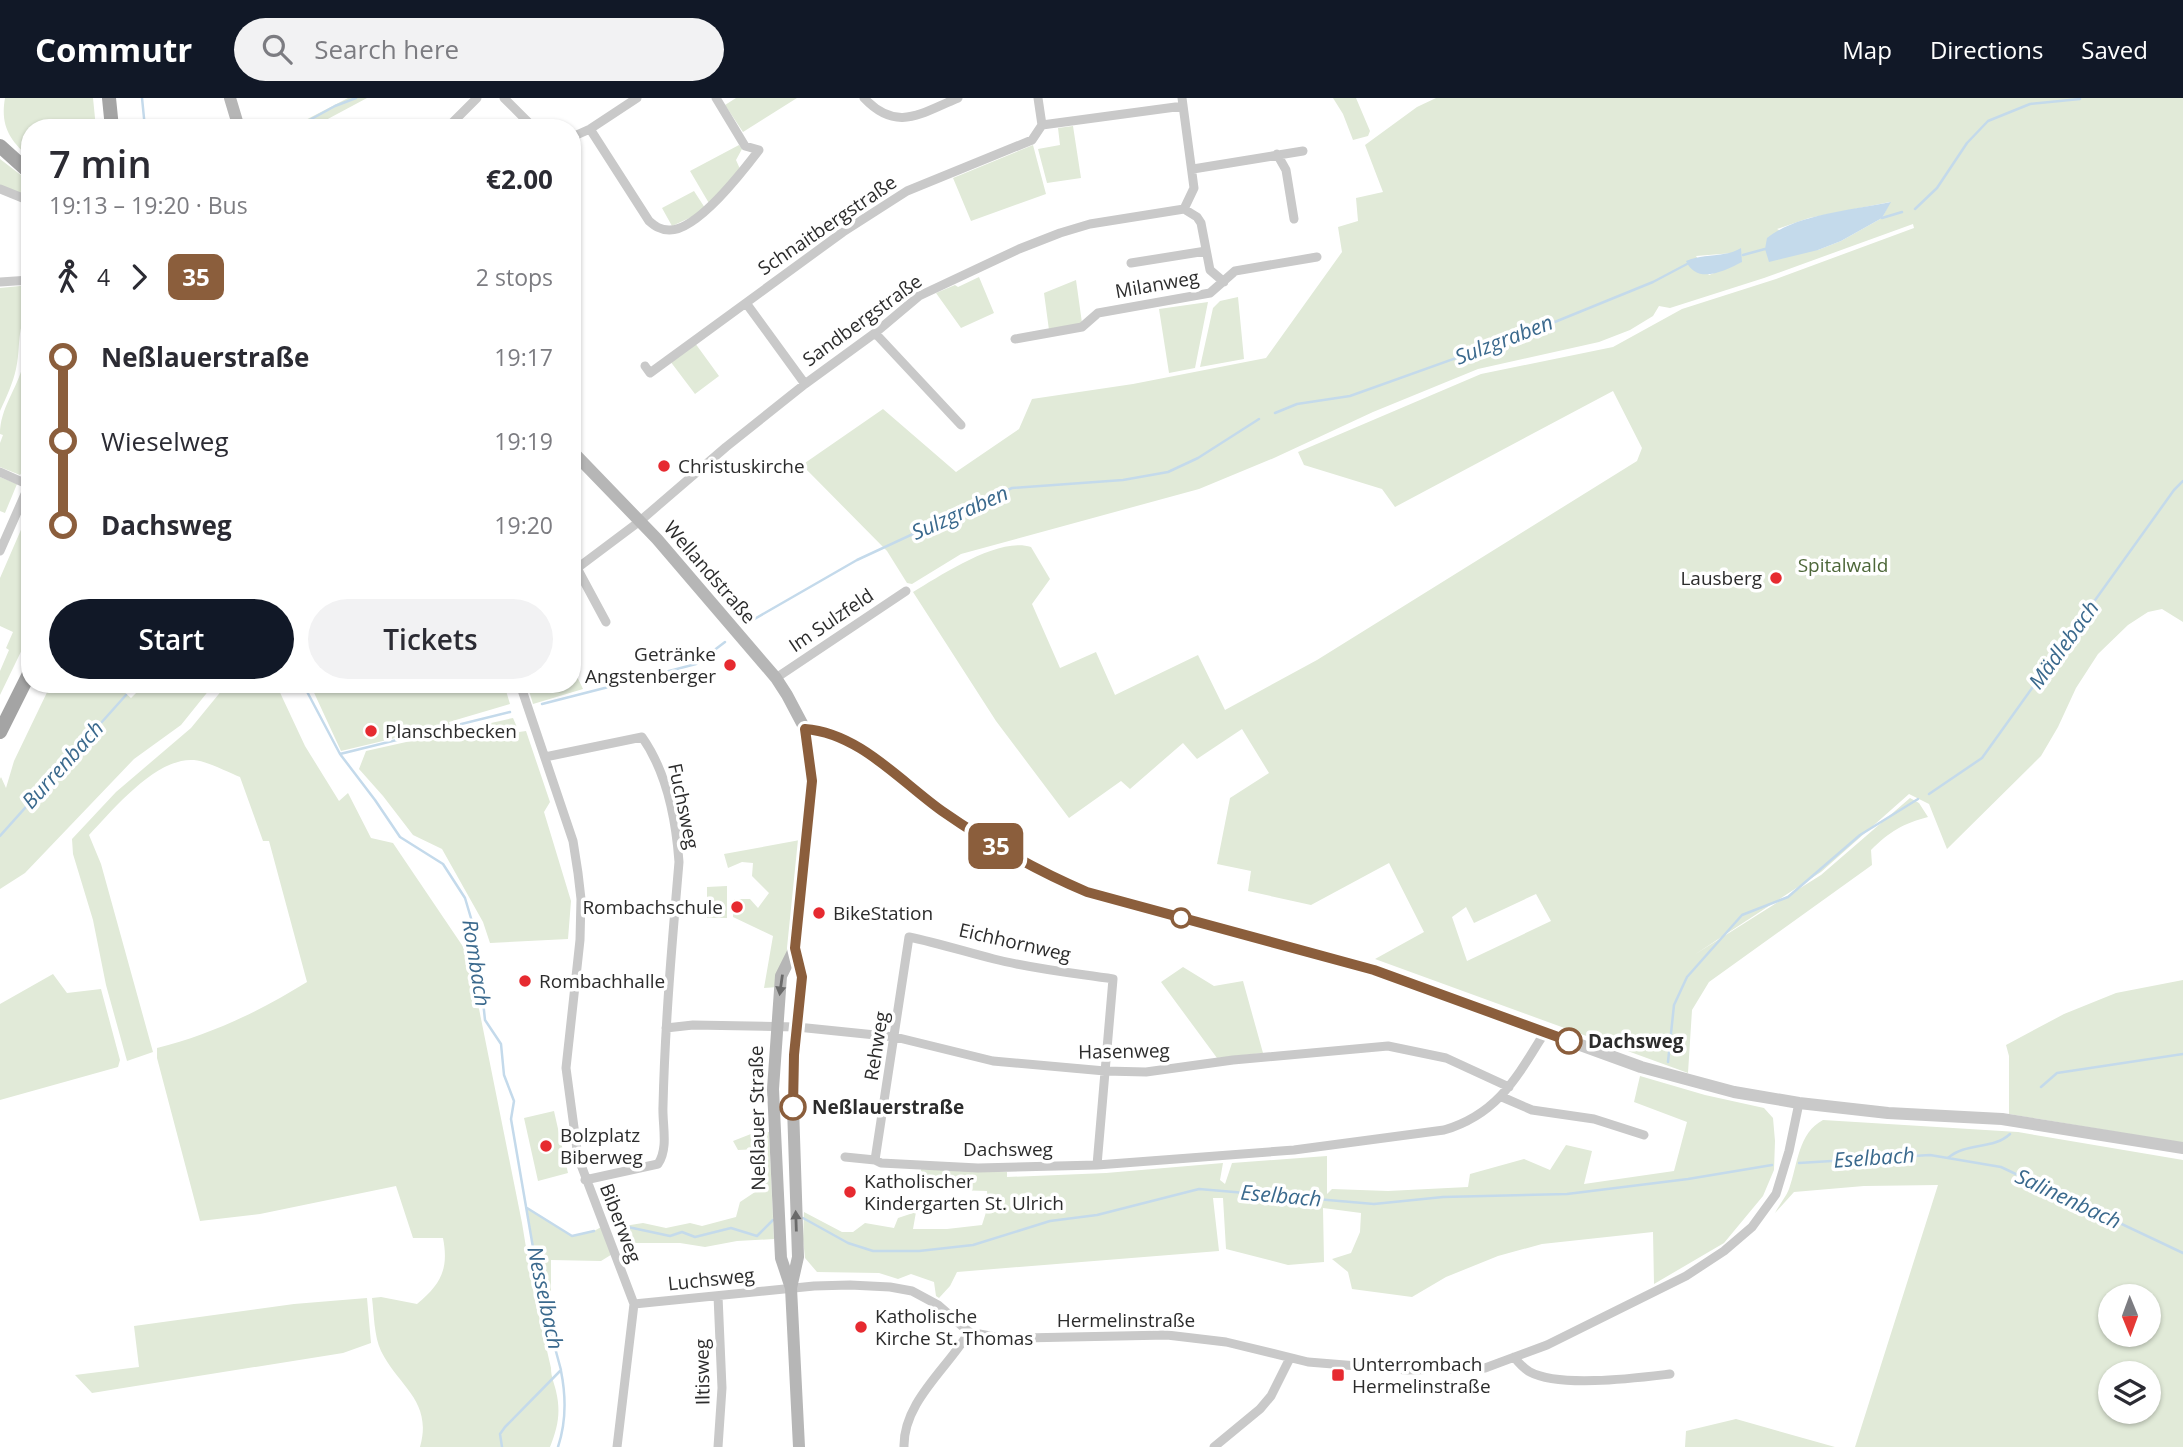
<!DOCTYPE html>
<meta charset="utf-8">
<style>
:root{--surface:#fff;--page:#f2f2f3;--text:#2b2b33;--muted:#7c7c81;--accent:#111827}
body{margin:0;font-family:"Open Sans",sans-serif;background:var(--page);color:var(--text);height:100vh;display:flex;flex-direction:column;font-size:26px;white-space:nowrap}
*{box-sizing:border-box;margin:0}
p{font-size:23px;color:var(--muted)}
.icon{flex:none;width:38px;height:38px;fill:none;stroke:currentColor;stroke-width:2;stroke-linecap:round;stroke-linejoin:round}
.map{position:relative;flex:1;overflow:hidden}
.sheet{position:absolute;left:21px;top:21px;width:560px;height:574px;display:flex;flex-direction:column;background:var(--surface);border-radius:28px;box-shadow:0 2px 5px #0004}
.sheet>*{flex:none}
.badge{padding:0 14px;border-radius:10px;font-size:24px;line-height:46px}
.needle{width:46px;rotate:179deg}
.fabs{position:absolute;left:2098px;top:1186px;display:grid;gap:14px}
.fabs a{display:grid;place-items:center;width:63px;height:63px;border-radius:50%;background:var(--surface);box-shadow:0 2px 5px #0004;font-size:35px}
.map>.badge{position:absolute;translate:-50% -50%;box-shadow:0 0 0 4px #fff}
.legs{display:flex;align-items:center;gap:10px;height:77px;padding:0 28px;font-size:23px}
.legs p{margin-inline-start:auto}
.summary{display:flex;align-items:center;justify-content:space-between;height:119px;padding:0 28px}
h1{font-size:38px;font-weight:600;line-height:52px}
.primary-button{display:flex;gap:14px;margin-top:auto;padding:14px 28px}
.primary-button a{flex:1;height:80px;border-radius:42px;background:var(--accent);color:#fff;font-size:28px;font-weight:600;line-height:80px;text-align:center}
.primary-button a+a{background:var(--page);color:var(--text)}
ul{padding:0 28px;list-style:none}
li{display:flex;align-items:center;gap:24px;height:84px;font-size:26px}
li i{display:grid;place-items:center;width:10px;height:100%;margin:0 9px;background:currentColor}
li i::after{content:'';width:18px;height:18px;margin:-9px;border:5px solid;border-radius:50%;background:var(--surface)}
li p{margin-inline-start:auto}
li:first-child i{background:linear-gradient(#0000 50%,currentColor 0)}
li:last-child i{background:linear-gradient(currentColor 50%,#0000 0)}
header{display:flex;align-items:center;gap:42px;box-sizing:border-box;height:98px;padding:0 35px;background:var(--accent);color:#fff}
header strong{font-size:33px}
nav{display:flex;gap:38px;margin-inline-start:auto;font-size:24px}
.search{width:490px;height:63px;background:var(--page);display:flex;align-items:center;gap:18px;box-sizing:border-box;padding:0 24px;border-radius:38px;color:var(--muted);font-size:26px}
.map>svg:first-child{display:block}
.green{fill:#e1ead8;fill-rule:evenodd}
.water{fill:#c4daeb}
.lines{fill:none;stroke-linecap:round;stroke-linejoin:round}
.stream{stroke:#c4daeb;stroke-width:2.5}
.minor{stroke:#c9c9c9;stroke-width:9}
.tertiary{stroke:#c9c9c9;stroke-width:12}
.secondary{stroke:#b6b6b6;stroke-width:12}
.primary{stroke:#a4a4a4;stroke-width:14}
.oneway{fill:#6a6a6a}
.line-1-casing{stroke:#fff;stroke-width:16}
.line-1{stroke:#8b5e3c;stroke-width:10}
.poi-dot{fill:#e62a30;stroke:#fff;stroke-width:2.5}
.stop-1-dot{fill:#fff;stroke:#8b5e3c;stroke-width:3.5}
.labels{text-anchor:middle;stroke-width:7;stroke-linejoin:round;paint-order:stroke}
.street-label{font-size:19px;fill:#2c2c2c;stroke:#fff}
.poi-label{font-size:19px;fill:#2c2c2c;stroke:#fff;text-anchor:start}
.park-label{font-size:19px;fill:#4d6739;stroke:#fff}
.stop-label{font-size:19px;font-weight:bold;fill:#2c2c2c;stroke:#fff;text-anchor:start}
.water-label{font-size:21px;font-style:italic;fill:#3a698d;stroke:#fff}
</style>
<header>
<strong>Commutr</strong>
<div class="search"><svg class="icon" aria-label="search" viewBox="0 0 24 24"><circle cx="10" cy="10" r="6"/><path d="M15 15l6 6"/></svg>Search here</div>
<nav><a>Map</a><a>Directions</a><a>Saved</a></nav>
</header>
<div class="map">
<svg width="2183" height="1349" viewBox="0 0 2183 1349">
<rect width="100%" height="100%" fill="#fff"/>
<path class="green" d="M5 0H93L96 30H30V60C10 43 0 28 5 0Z
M348 0H367L311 30H290Z
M736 0H797L743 34 725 7Z
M1333 0H1356L1370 33 1368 38 1353 42 1343 16Z
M1436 0H2183V524L2162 511 2148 514 2128 527 2098 556 2076 590 2058 629 2041 658 1947 751 1929 706 1909 696 1821 774 1694 857 1821 777 1910 700 1919 705 1928 719C1904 725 1889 734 1871 752L1872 767 1709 884 1692 912 1688 975 1375 861 1424 834 1389 765 1311 807 1248 793 1251 773 1217 766 1230 700 1269 675 1242 631 1197 661 1183 645 1130 691 1121 683 1069 720 996 623 913 494C942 477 998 439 1031 449L1050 481 1032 506 1060 570 1096 554 1115 597 1198 557 1225 612 1317 562 1637 363 1642 350 1613 293 1395 409 1382 391 1304 367 1298 354 1481 276 1613 249 1682 211 1776 181 1914 130 1913 126 1764 180 1670 210 1659 208 1653 218 1630 232 1599 244 1478 271 1373 314 1274 360 1199 391 961 456 912 486 907 485 887 453 802 367 883 311 956 374 1019 331 1032 301 1133 286 1266 260 1342 154 1338 129 1358 123 1356 100 1383 94 1365 47 1417 9ZM1890 104 1882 120 1841 143 1818 152 1777 131 1809 120ZM1741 151V164L1709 177 1696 158 1733 155ZM1536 796 1551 823 1467 863 1452 819 1466 809 1474 825Z
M1073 28 1081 80 1047 85 1038 51 1060 47 1058 30Z
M739 47 742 51 736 62 740 71 710 107 690 73Z
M1033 47 1046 96 971 123 953 80Z
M0 61 30 84V95L21 99 0 91Z
M694 93 705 110 696 117 672 128 662 110Z
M979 179 994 215 961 230 936 195 955 187 958 189Z
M1076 182 1082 225 1049 232 1044 195Z
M30 187V211C16 226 21 252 16 271 13 285 6 300 0 313V190Z
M1238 199 1244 261 1200 269 1213 210 1220 203Z
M1208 204 1195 270 1169 275 1159 211Z
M30 223V376L29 377 22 374 20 377 0 369V345L3 337 0 336C0 310 17 291 23 267 27 253 25 238 30 223Z
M695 245 719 278 695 296 670 263Z
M0 379 17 386 5 415 0 413Z
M30 411V535L0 597V573L9 552 6 550 13 534 0 528V480Z
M572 568 583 591 533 606 527 586H572Z
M51 586H129L123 593 131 600 137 594 131 586H214L181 627 134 661 25 775 0 791V681L1 679 6 690 14 663Z
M227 586H276L305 648 339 703 348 695 371 740 393 745 468 856 522 1125 533 1192 551 1270C551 1279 554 1284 556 1293 561 1314 558 1329 550 1349H420C433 1303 399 1289 381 1253 374 1238 374 1216 372 1200L381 1199 417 1206C441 1186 449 1171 443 1140H413L396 1088 260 1116 200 1123 157 960V950C210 937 260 913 307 884L269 743H263L240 679C228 674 206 663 194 662 156 659 113 712 89 737L101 766 153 954 127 963 106 887 93 822 73 756 72 741 116 694 191 630Z
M310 586H504L510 606 449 624 450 627 341 653Z
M513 620 519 634 526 633 550 704 544 714 571 803 568 841 490 845 483 824 442 751 413 737 383 698 359 671 366 653Z
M800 742 791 852 778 889 764 890 773 838 733 819 734 801H750L758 810 769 795 752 778 753 765 742 764 728 770 724 756Z
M727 788V820H707V789Z
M1183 869 1214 888 1243 883 1263 955 1217 960 1161 884Z
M53 876 67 895 101 891 120 962 118 969 0 1002V906Z
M2183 882V1045L2009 1016V958L2006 947 2064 916 2116 895Z
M1640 978 1705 997 1764 1010 1773 1020 1775 1043 1774 1072 1763 1098 1724 1145 1654 1186 1653 1134 1542 1146 1498 1158 1446 1179 1412 1199 1352 1191 1348 1174 1332 1161 1351 1155 1360 1134 1361 1115 1323 1110 1324 1164 1288 1167 1226 1151 1223 1100H1213L1219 1153 957 1174 950 1188 939 1200 936 1198 934 1184 911 1176 898 1181 879 1175 817 1174 805 1160 803 1141 804 1114 842 1134H853L865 1125 894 1130 898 1120 916 1114 913 1131H947L982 1127 988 1108 987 1093 920 1091 921 1071 1007 1074V1079L1106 1075 1223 1065 1220 1082 1225 1086 1232 1065 1327 1058V1096L1332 1091 1388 1093 1468 1089 1470 1076 1524 1061 1550 1072 1566 1047 1592 1053 1584 1086 1674 1073 1687 1024 1634 1004Z
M554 1013 568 1075 538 1083 524 1020Z
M1823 1022 2018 1034 2183 1062V1349H1855L1938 1087 1864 1088 1794 1094 1775 1115C1779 1107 1786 1099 1789 1091 1798 1066 1798 1035 1823 1022ZM2110 1199H2149V1237H2110ZM2110 1276H2149V1314H2110Z
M756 1034H769L774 1141 737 1143 705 1149 680 1145H633L624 1128 643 1125 666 1130 690 1125 702 1128 736 1119 740 1104 761 1090 759 1051 738 1052 733 1043Z
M527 1110 572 1138 594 1133 603 1128 614 1155 601 1163 551 1162V1203L542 1202Z
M367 1200 371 1245 343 1255 92 1295 75 1277 139 1269 134 1228 294 1206Z
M1736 1321 1835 1349H1685L1686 1333Z"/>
<path class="water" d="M1891 104 1882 120 1841 143 1818 152 1769 164 1765 151 1767 140C1797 116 1853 112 1891 104Z
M1741 150 1742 164C1724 173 1697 187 1686 163 1704 155 1725 160 1741 150Z"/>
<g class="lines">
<path class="stream" d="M142 0 145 30
M295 30 335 8 356 0
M1915 111 1937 90 1967 45 1988 23 2030 6 2080 1
M1882 120 1902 114
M1743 157 1765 151
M1275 315 1297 306 1350 298 1540 230 1653 184 1687 166
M751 523 857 462 1012 390 1123 382 1168 374 1198 360 1259 321
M642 580 696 566 725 544
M303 586 340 656 375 702 400 739 443 766 465 800 476 837 485 922 501 946 504 977 514 1003 511 1021 542 1202 561 1272 505 1329 500 1336 502 1349
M542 606 628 584
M340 656 510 614
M1929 696 1982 660 2174 392 2183 383
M0 738 126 597
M1668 964 1674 907 1687 879 1742 817 1788 799 1860 737 1918 701
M2041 989 2057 975 2183 956
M1948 1060C1966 1044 1993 1052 2010 1036
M1799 1065 1930 1057 2001 1069 2183 1155
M527 1110 572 1138 594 1133
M803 1120 848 1145 873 1153H919L973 1147 1050 1123 1097 1117 1199 1091 1374 1106 1443 1099 1567 1096 1688 1081 1772 1067
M614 1126 670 1138 682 1134 695 1139 731 1130 757 1138 773 1122
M558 1349C566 1325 566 1298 561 1273"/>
<path class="minor" d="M504 0 534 30
M864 0C897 35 921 15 958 0
M1182 0 1194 90 1184 111
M1042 27 1183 8
M447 30 477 0
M590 31 649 123C655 128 660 132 669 132 697 133 743 73 759 52L745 48 716 0
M572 39 590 31 637 0
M1277 56 1286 72 1294 121
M1193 71 1303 53
M0 91 30 103
M1184 111 1197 119 1201 125 1210 172 1224 184
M1131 165 1206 153
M0 184 30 182
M746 205 805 286
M875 235 961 327
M1015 241 1082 229 1098 215 1210 195 1235 173 1317 159
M645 268 650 275 843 134 907 93 1032 42 1042 27 1038 0
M0 374 29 387 0 453
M578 472 606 524
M572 474 640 423 726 349 805 286 875 235 919 198 1019 151 1060 135 1090 126 1184 111
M776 580 906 493
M520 586 573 743 578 775 581 801 580 842 566 970 578 1059 634 1206 617 1349
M545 659 642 639C666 673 676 722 679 764 672 845 665 926 663 1008 662 1026 669 1050 658 1066L585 1082
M666 930 693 927 797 929 895 939 993 963 1105 973 1146 974 1233 962 1388 948 1446 960 1509 989
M1502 999 1532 1012 1594 1021 1644 1037
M845 1059 875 1062 881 1065 978 1070 1097 1067 1294 1052 1444 1032C1498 1016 1517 979 1545 934
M875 1062 909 839C938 845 966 854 994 861 1033 871 1073 875 1113 881L1097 1067
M634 1206 814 1188 850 1187 890 1189 912 1193 938 1207 969 1234 995 1239 1023 1240 1167 1237 1226 1244 1308 1264 1407 1272 1485 1270 1547 1247 1686 1178 1724 1153 1752 1129 1776 1096 1789 1053 1799 1005
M1514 1259C1518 1264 1524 1271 1530 1274 1560 1290 1636 1280 1670 1276
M718 1349 722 1290 718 1198
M904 1349C903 1304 948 1270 969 1234
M1214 1349 1260 1311 1271 1298 1290 1260"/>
<path class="tertiary" d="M805 631C858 635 900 683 942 713 988 745 1035 772 1087 794L1374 872 1641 969 1734 994 1799 1005 1888 1015 2002 1021 2183 1050"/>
<path class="secondary" d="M230 0 239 30
M572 353 657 441 776 580 787 597 805 631 812 683 795 850 802 879 794 957 793 1009 798 1159 791 1190
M795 850 781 878 773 991 781 1160 791 1190 799 1349"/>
<path class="primary" d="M109 0 112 30
M0 48 30 75
M0 634 30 574"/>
</g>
<defs><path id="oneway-solid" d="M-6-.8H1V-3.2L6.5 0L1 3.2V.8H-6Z" transform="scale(1.75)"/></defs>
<g class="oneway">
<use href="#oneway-solid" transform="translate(781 887) rotate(98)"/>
<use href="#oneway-solid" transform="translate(796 1123) rotate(-92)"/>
</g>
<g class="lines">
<g class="line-1-casing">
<path id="line-1" d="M793 1009 794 957 802 879 795 850 812 683 805 631C859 635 900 683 942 713 988 745 1035 772 1087 794L1374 872 1569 943"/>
</g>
<use href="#line-1" class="line-1"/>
</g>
<g class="poi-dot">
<circle cx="664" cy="368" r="7"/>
<circle cx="1776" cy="480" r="7"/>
<circle cx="730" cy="567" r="7"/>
<circle cx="371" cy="633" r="7"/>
<circle cx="737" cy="809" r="7"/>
<circle cx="819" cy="815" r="7"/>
<circle cx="525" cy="883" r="7"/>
<circle cx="546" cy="1048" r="7"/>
<circle cx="850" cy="1094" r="7"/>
<circle cx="861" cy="1229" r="7"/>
<rect x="1331" y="1270" width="14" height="14" rx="3.5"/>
</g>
<g class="stop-1-dot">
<circle cx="1181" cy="820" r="9"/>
<circle cx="1569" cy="943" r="12"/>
<circle cx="793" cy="1009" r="12"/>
</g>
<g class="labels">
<g class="street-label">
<text transform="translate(827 127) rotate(-34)" y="7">Schnaitbergstraße</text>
<text transform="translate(1157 186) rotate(-10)" y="7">Milanweg</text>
<text transform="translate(862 222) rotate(-36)" y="7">Sandbergstraße</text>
<text transform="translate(710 474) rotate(49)" y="7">Wellandstraße</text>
<text transform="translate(831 522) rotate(-34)" y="7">Im Sulzfeld</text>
<text transform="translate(684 708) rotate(78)" y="7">Fuchsweg</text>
<text transform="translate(1015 844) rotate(13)" y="7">Eichhornweg</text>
<text transform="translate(876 948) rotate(-81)" y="7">Rehweg</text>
<text transform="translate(1124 953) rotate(-1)" y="7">Hasenweg</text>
<text transform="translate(757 1020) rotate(-91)" y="7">Neßlauer Straße</text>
<text x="1008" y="1058">Dachsweg</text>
<text transform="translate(621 1125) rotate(69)" y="7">Biberweg</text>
<text transform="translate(711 1181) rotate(-6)" y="7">Luchsweg</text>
<text x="1126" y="1229">Hermelinstraße</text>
<text transform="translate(702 1274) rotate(-91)" y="7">Iltisweg</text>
</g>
<g class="poi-label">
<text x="678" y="375">Christuskirche</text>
<text x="1762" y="487" text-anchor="end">Lausberg</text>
<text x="716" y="563" text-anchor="end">Getränke<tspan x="716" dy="22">Angstenberger</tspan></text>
<text x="385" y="640">Planschbecken</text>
<text x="723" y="816" text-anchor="end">Rombachschule</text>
<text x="833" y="822">BikeStation</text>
<text x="539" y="890">Rombachhalle</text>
<text x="560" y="1044">Bolzplatz<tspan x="560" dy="22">Biberweg</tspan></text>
<text x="864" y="1090">Katholischer<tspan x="864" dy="22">Kindergarten St. Ulrich</tspan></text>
<text x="875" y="1225">Katholische<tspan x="875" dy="22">Kirche St. Thomas</tspan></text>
<text x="1352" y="1273">Unterrombach<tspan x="1352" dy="22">Hermelinstraße</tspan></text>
</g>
<g class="park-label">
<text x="1843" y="474">Spitalwald</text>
</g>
<g class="stop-label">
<text x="1588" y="950">Dachsweg</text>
<text x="812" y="1016">Neßlauerstraße</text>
</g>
<g class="water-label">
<text transform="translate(1504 242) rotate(-21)" y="7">Sulzgraben</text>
<text transform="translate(960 415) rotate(-24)" y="7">Sulzgraben</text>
<text transform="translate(2064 547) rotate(-54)" y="7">Mädlebach</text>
<text transform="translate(63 667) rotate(-48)" y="7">Burrenbach</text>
<text transform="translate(476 865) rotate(81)" y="7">Rombach</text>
<text transform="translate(1874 1060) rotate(-4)" y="7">Eselbach</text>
<text transform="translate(1281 1098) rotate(5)" y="7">Eselbach</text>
<text transform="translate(2068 1101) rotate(25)" y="7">Salinenbach</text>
<text transform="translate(545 1200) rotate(78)" y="7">Nesselbach</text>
</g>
</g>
</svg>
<div class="fabs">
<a><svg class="needle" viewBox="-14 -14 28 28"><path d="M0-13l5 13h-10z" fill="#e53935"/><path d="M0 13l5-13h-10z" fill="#7c7c81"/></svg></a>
<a><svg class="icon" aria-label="layers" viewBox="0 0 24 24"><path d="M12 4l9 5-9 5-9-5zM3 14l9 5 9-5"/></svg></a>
</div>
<b class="badge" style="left:996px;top:748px;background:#8b5e3c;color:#fff">35</b>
<section class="sheet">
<div class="summary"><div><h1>7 min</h1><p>19:13 – 19:20 · Bus</p></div><b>€2.00</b></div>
<div class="legs"><svg class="icon" aria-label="walk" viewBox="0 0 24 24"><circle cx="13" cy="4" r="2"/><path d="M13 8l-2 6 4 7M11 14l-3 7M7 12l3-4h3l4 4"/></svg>4<svg class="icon" aria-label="forward" viewBox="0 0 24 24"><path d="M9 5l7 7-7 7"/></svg><b class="badge" style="background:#8b5e3c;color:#fff">35</b><p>2 stops</p></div>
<ul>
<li><i style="color:#8b5e3c"></i><b>Neßlauerstraße</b><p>19:17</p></li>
<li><i style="color:#8b5e3c"></i><span>Wieselweg</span><p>19:19</p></li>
<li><i style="color:#8b5e3c"></i><b>Dachsweg</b><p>19:20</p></li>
</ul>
<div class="primary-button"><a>Start</a><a>Tickets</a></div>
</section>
</div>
